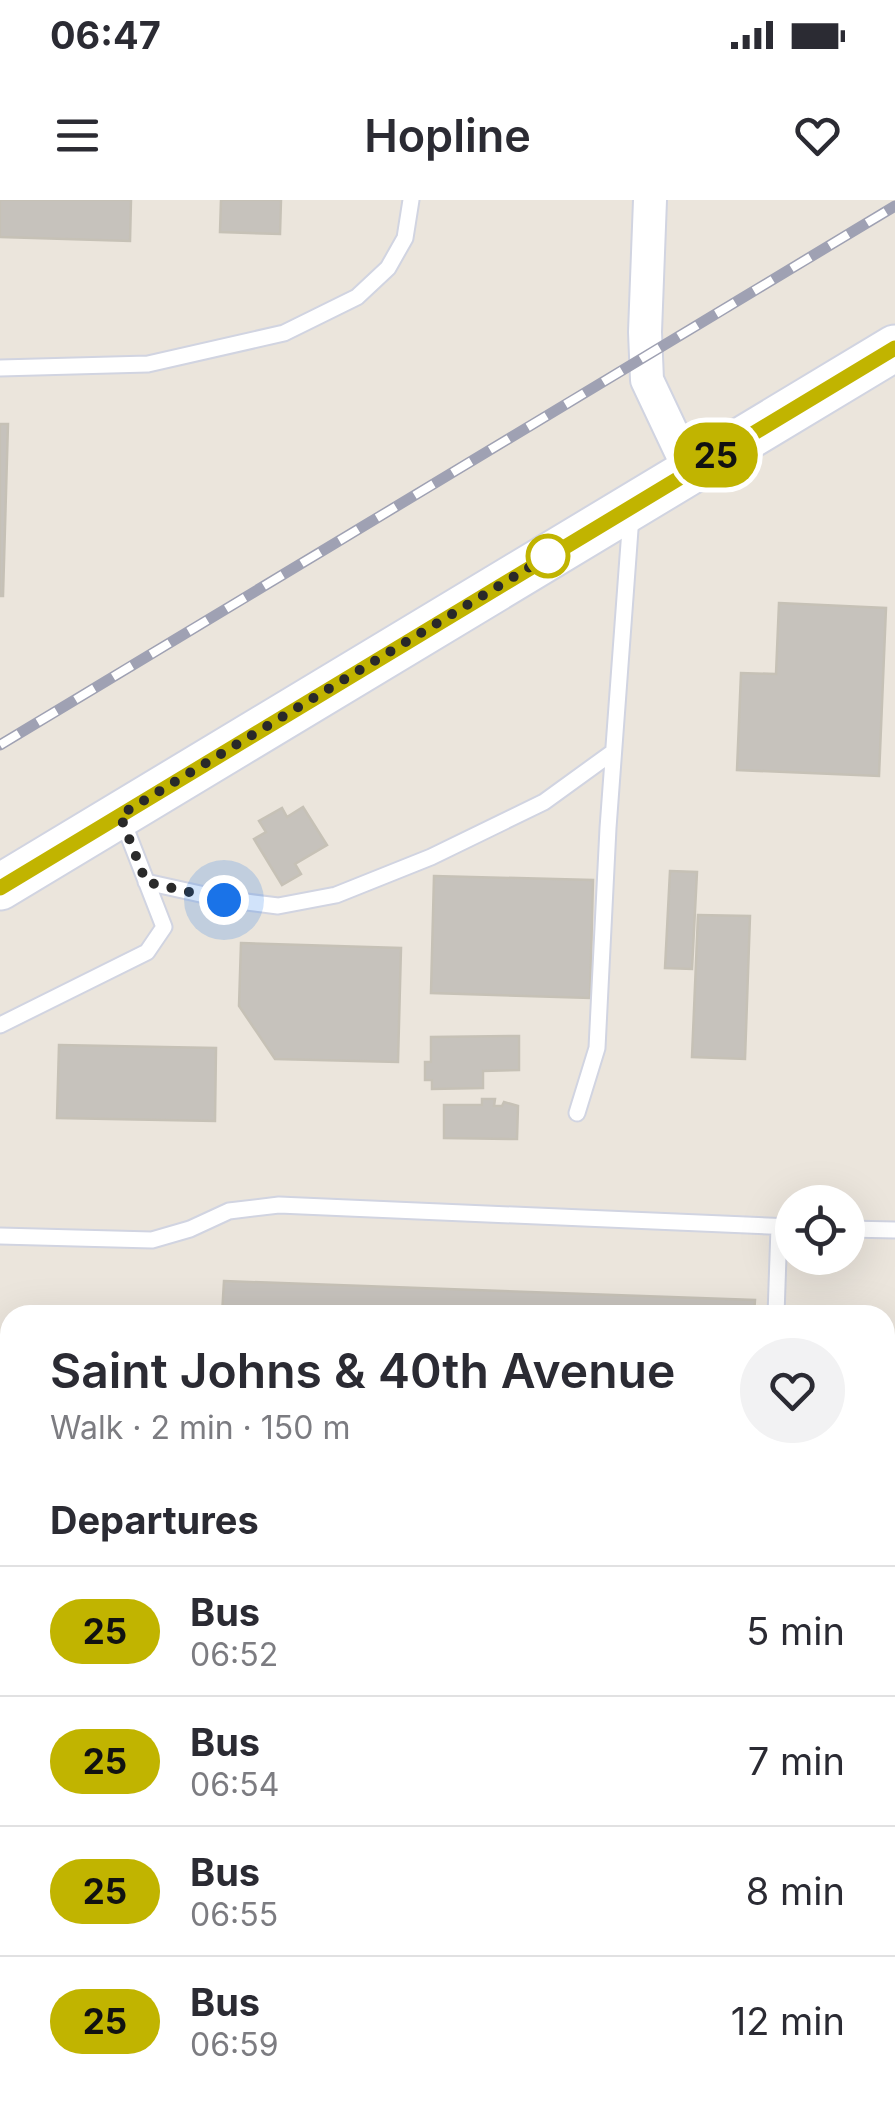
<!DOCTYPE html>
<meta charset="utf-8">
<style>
:root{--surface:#fff;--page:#f2f2f3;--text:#2b2b33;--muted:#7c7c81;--line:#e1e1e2}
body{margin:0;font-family:Inter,sans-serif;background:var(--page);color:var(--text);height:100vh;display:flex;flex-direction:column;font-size:38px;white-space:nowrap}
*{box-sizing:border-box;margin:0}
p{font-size:32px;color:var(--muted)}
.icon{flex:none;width:55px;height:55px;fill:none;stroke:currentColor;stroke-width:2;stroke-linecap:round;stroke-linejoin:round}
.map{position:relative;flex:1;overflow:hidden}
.side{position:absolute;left:0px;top:1105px;width:895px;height:802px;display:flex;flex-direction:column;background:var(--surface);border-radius:30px 30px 0 0;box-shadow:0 10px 40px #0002}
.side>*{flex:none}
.badge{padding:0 20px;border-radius:32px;font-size:35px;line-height:65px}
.controls{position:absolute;left:775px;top:985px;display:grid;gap:20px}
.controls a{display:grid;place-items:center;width:90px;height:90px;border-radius:50%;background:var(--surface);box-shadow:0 10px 40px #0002;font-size:50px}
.you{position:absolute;width:50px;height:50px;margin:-25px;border:8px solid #fff;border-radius:50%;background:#1a73e8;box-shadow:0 0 0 15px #1a73e833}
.map>.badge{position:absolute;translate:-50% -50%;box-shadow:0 0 0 5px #fff}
h2{padding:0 50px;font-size:38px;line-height:90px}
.round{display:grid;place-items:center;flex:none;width:105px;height:105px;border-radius:52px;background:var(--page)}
.overview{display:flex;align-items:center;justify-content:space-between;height:170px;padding:0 50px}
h1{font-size:48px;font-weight:600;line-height:75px}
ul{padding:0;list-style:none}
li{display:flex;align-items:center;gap:30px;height:130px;padding:0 50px;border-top:2px solid var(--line)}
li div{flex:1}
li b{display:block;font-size:38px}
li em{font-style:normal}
li .badge{min-width:110px;font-weight:700;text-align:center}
.status{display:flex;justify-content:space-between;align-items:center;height:70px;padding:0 50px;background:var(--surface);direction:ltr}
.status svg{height:28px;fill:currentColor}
header{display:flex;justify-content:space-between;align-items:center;height:130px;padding:0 50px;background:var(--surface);font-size:45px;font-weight:600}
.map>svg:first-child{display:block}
.building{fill:#c6c2bc;stroke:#c6c1b6;stroke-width:2.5}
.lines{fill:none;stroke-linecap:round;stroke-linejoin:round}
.service-casing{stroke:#d1d4e1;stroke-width:19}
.minor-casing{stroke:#d1d4e1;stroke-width:36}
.secondary-casing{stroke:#d1d4e1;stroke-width:49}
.service{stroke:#fff;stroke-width:15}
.minor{stroke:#fff;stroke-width:32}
.secondary{stroke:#fff;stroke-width:45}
.rail-casing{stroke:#9fa1b3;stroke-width:11}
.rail{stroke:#fff;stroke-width:8;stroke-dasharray:22;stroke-linecap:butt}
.line-casing{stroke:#fff;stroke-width:22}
.line{stroke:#c1b400;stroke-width:15}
.walk{stroke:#292929;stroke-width:10;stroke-dasharray:0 18}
.stop-dot{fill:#fff;stroke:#c1b400;stroke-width:5}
</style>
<div class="status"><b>06:47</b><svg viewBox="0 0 49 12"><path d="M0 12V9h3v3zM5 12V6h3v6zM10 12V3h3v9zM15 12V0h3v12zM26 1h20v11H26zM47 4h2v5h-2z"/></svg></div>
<header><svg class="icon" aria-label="menu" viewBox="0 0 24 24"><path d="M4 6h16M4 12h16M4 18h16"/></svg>Hopline<svg class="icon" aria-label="heart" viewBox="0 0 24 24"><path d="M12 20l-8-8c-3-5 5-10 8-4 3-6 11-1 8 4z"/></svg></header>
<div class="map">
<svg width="895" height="1907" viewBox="0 0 895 1907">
<rect width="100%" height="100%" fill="#ebe5dc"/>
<path class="building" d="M0 0H131L130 41 0 37Z
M221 0H281L280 34 220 32Z
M0 224H8L3 396H0Z
M779 403 886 408 879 576 737 570 741 473 776 474Z
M303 607 327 645 295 664 301 674 282 685 254 639 266 632 259 621 282 608 287 617Z
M670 671 697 672 692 769 665 768Z
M434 676 593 680 590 798 431 793Z
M698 715 750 716 745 859 692 857Z
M241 743 401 748 398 862 275 859 239 806Z
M519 836V870L483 871V888L432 889V880H425V862H431V837Z
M59 845 216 848 215 921 57 918Z
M482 899H495L494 906H502L504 902 518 906 517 939 444 938V905H482Z
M224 1081 755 1100 754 1115H222Z
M45 1109 216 1115H45Z
M0 1550H10V1807H0Z"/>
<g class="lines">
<g class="service-casing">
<path id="service" d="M0 168 148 164 284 133 357 97 388 68 405 38 411 0
M146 682 223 699 278 706 336 695 431 657 544 602 613 552
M0 825 147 752 164 727 122 619
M577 913 597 848 608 628 631 316
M848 1029 895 1030
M0 1036 152 1040 190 1029 229 1011 279 1005 792 1027
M776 1115 779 1027
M0 1441 10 1442
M885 1657H895
M0 1871H10"/>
</g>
<g class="minor-casing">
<path id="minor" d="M650 0 645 132 647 180 690 271
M885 1427 895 1158
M867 1907V1898"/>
</g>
<g class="secondary-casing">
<path id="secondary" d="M0 687 895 148"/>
</g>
<use href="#service" class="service"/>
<use href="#minor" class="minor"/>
<use href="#secondary" class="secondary"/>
<g class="rail-casing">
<path id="rail" d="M0 545 895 6"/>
</g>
<use href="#rail" class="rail"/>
</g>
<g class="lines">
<g class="line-casing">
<path id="line" d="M0 688 895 148"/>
</g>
<use href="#line" class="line"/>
<path class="walk" d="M224 700 146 682 120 615 563 347 548 356"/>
</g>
<circle class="stop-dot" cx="548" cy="356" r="20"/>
</svg>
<div class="controls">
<a><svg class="icon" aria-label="locate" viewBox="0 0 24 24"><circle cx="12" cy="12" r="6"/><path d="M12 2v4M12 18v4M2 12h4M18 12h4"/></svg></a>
</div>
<div class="you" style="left:224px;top:700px"></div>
<b class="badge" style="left:716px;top:255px;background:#c1b400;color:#111">25</b>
<section class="side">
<div class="overview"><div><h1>Saint Johns &amp; 40th Avenue</h1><p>Walk · 2 min · 150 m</p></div><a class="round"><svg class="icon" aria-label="heart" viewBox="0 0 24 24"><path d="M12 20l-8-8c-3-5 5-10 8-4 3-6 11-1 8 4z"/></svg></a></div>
<h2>Departures</h2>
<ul>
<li><span class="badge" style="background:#c1b400;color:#111">25</span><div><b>Bus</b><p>06:52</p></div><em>5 min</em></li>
<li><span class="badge" style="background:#c1b400;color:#111">25</span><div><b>Bus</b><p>06:54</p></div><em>7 min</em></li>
<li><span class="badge" style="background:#c1b400;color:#111">25</span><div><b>Bus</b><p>06:55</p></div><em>8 min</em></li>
<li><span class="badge" style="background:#c1b400;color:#111">25</span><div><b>Bus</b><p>06:59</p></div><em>12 min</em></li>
</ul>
</section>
</div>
